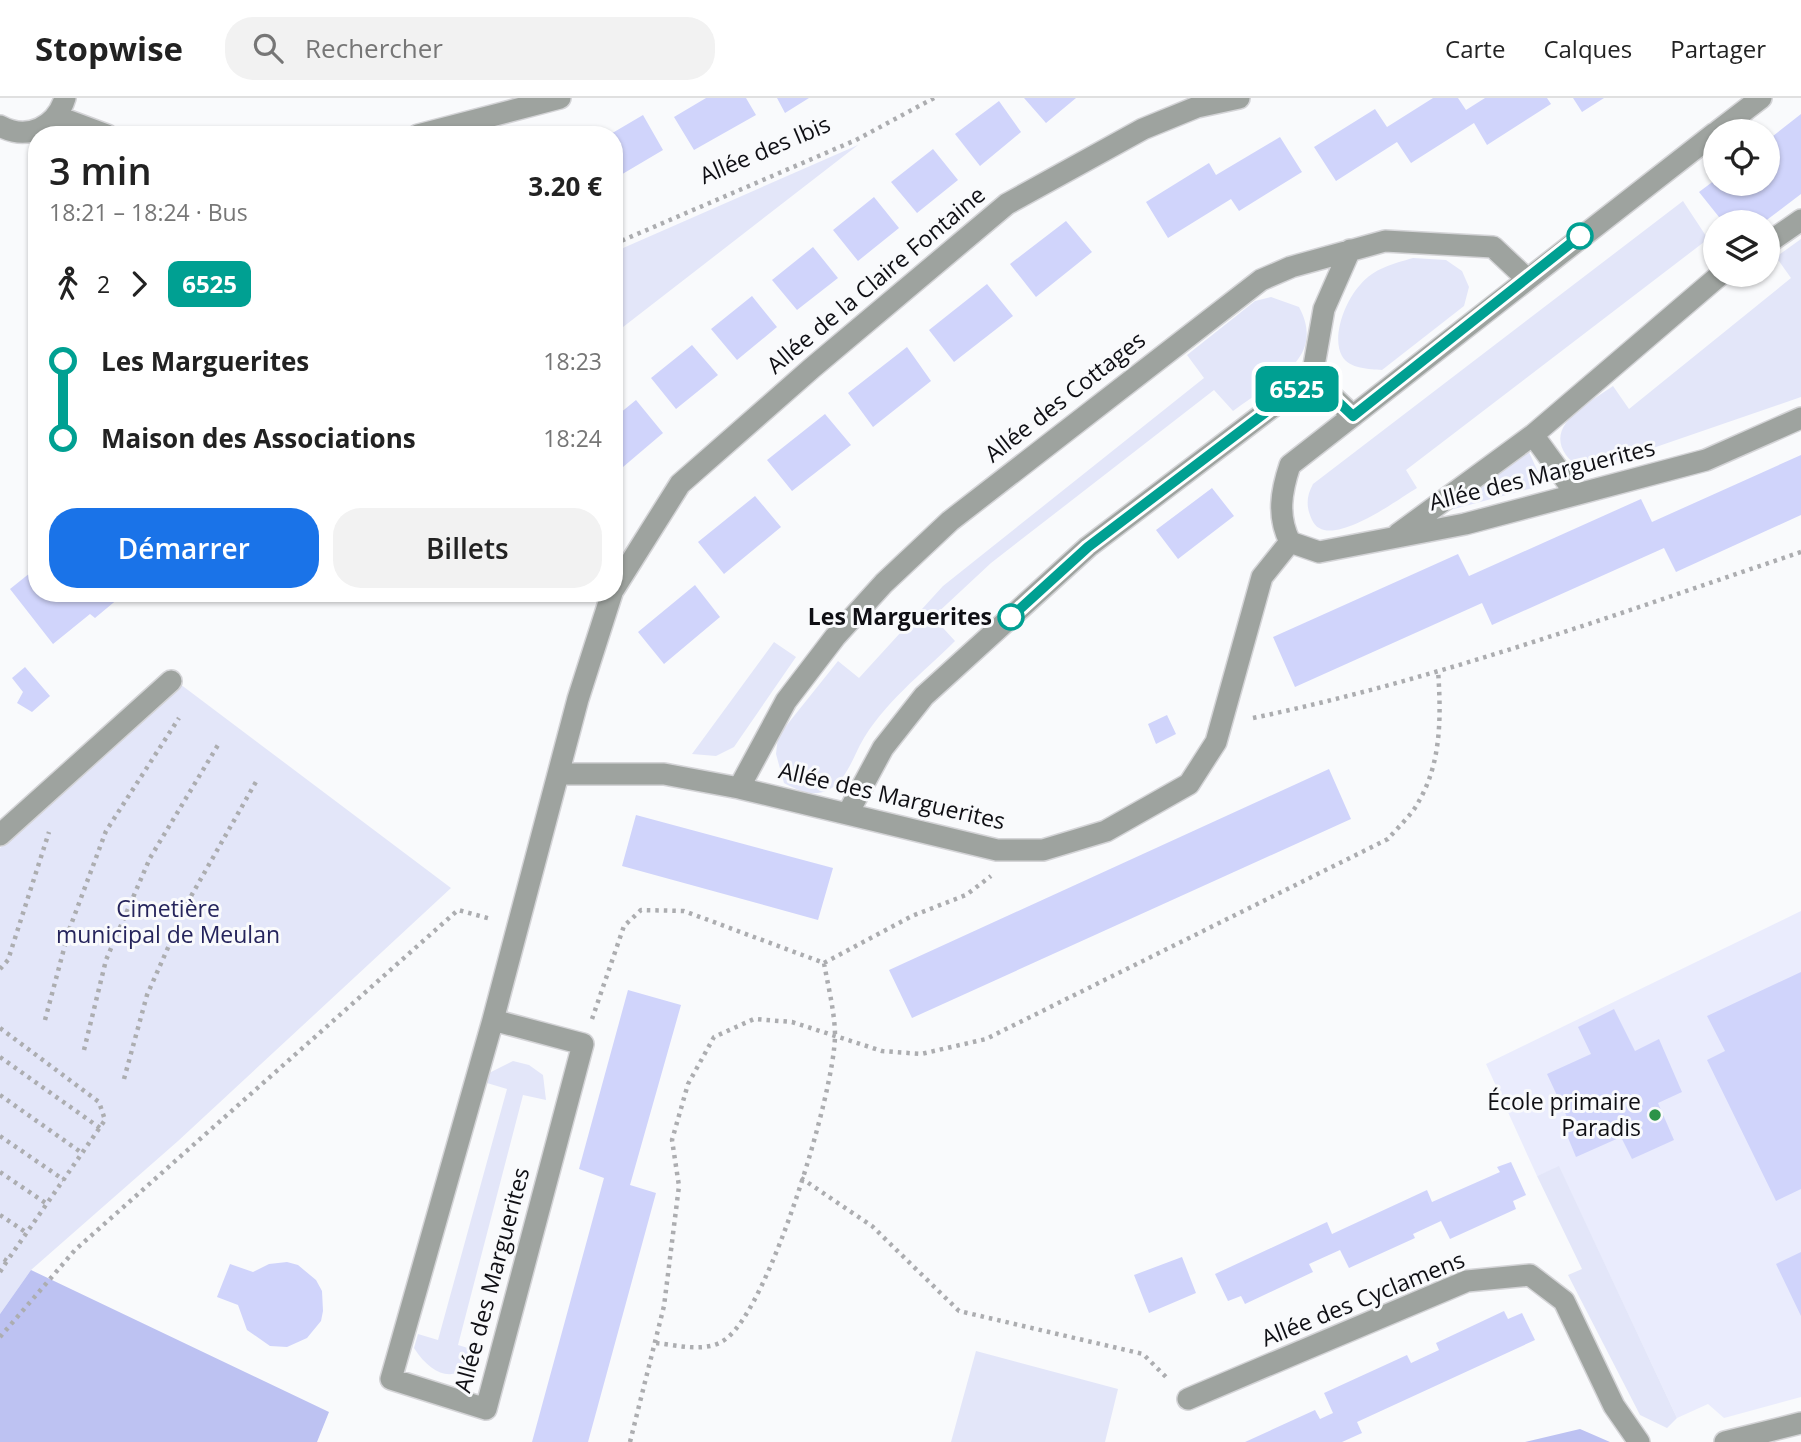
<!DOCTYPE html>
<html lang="fr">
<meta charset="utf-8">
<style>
:root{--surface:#fff;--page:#f2f2f2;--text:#222;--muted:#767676;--line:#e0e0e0;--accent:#1a73e8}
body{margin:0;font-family:"Open Sans",sans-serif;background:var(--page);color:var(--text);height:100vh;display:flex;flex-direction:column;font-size:26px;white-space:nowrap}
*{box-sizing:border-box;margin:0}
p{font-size:23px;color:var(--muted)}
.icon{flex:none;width:38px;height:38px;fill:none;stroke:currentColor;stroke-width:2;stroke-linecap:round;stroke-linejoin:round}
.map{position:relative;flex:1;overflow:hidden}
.drawer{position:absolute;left:28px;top:28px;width:595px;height:476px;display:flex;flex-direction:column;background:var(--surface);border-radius:28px;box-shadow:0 2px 5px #0004}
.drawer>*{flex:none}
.badge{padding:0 14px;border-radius:10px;font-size:24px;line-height:46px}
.tools{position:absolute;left:1703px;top:21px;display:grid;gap:14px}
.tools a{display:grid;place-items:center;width:77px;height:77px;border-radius:50%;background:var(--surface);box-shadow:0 2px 5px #0004;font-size:35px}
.map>.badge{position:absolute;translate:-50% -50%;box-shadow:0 0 0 4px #fff}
.legs{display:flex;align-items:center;gap:10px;height:77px;padding:0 21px;font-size:23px}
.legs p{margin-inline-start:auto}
.summary{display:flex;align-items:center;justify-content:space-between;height:119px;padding:0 21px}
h1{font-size:38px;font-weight:600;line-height:52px}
.action{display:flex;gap:14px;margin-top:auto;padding:14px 21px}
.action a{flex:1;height:80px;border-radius:28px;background:var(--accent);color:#fff;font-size:28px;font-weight:600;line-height:80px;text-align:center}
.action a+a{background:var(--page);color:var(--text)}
ul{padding:0 21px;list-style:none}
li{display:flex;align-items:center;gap:24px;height:77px;font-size:26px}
li i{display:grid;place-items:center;width:10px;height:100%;margin:0 9px;background:currentColor}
li i::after{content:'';width:18px;height:18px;margin:-9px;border:5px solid;border-radius:50%;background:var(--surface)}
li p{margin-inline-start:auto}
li:first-child i{background:linear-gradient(#0000 50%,currentColor 0)}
li:last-child i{background:linear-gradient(currentColor 50%,#0000 0)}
header{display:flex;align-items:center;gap:42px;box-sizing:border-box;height:98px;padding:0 35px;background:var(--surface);border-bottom:2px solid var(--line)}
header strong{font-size:33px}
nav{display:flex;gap:38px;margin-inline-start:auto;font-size:24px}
.search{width:490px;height:63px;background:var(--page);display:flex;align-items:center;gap:18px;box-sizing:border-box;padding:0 24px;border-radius:28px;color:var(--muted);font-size:26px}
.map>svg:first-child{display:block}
.built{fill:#eaecfd}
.green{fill:#e3e6f9}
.forest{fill:#bdc2f2}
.building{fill:#d0d4fb}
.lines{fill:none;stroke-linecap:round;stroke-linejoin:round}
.minor-casing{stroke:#d4d4d7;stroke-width:24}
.path{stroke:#acadb0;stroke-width:4.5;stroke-dasharray:3.5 5;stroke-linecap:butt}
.minor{stroke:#9ea39f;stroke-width:21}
.line-1-casing{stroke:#fff;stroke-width:16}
.line-1{stroke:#00a092;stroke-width:10}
.stop-1-dot{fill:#fff;stroke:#00a092;stroke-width:3.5}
.poi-dot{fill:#2c9349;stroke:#f9fafc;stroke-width:2.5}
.labels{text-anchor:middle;stroke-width:6;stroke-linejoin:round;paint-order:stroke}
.street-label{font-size:23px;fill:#0f0f14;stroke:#f9fafc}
.stop-label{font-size:23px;font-weight:bold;fill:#0f0f14;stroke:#f9fafc;text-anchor:end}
.park-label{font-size:23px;fill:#25245c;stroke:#f9fafc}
.poi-label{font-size:23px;fill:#0f0f14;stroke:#f9fafc;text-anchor:end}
</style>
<header>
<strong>Stopwise</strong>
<div class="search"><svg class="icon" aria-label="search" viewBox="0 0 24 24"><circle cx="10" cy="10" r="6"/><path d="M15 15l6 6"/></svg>Rechercher</div>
<nav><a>Carte</a><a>Calques</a><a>Partager</a></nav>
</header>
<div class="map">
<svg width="1801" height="1344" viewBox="0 0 1801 1344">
<rect width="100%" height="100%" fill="#f9fafc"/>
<path class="built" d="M1801 813V1299L1724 1320 1708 1306 1677 1320 1559 1069 1537 1078 1486 966Z"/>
<path class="green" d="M858 47 614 236V154Z
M1683 103 1708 141 1406 372 1417 390C1398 401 1327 455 1312 422 1306 409 1306 399 1313 386Z
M1801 141V299L1595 370C1584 370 1573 367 1566 357 1544 326 1591 304 1613 288L1629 311 1791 180 1776 159Z
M1413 160 1446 162 1462 173 1469 189 1464 208 1382 272C1370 271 1349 271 1342 258 1331 238 1346 202 1360 187 1374 170 1393 166 1413 160Z
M1271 199 1299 209C1328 262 1269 285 1233 313L1214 292 991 465 933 519 955 543C923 575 882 606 860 647 853 661 844 684 830 691 813 700 799 693 784 685L776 656 778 638 838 563 859 580 943 488 1204 280 1187 257 1255 203Z
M1528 352 1544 387 1450 412Z
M774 544 796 559 734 649 716 658 692 656Z
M180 586 451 790 178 1043 31 1172 0 1216V750Z
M513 963 529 967 543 977 546 1002 523 997 458 1247 481 1254C459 1287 434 1281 414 1250L418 1236 438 1242 507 991 487 985 489 975Z
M1559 1068 1677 1320 1667 1330 1640 1317 1568 1177 1582 1171 1537 1078Z
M976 1253 1118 1291 1105 1344H951Z"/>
<path class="forest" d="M31 1172 329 1314 317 1344H0V1216Z
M1580 1331 1610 1344H1525Z"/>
<path class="building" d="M706 0H746L756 17 694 52 674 19Z
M777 0H809L785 15Z
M1024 0H1076L1046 25Z
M1433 0H1458L1466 12 1485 0H1547L1551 6 1487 47 1474 25 1411 65 1397 44 1336 83 1314 49 1375 11 1387 29Z
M1573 0H1604L1582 14Z
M999 3 1021 34 980 68 955 36Z
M1801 16V96L1764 124H1723L1699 94 1715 82V86H1768V42Z
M643 17 663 52 614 81V37H609Z
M1280 39 1302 74 1239 113 1231 101 1168 140 1146 104 1209 65 1216 77Z
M933 51 958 82 917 115 891 84Z
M874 99 899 130 858 163 833 132Z
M1066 123 1092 154 1036 199 1010 166Z
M813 149 838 180 797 212 772 182Z
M987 186 1013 218 954 264 929 232Z
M752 198 777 229 737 262 711 231Z
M692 247 718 277 676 311 651 280Z
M907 249 931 283 873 329 848 295Z
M636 302 663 335 623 369 614 359V320Z
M825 316 851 347 792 393 767 362Z
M1801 357V417L1676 474 1664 450 1492 527 1482 505 1295 589 1273 539 1458 456 1469 478 1641 401 1652 424Z
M1212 390 1234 418 1178 461 1156 432Z
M755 398 781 429 724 476 698 444Z
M37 463V495H125L95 520 90 516 53 546 10 491 35 471 32 467Z
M695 487 720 519 664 566 638 534Z
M25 569 50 598 32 614 17 605 23 594 12 580Z
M1167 617 1176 636 1156 646 1148 626Z
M1329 671 1351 721 912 920 889 872Z
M636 717 833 770 818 822 622 768Z
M1801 874V1091L1776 1103 1707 962 1725 953 1707 918Z
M628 892 681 907 630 1087 656 1095 588 1344H532L604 1080 579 1071Z
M1614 911 1635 953 1659 941 1682 994 1658 1005 1674 1042 1632 1061 1621 1039 1576 1059 1561 1023 1567 1019 1547 976 1591 956 1578 929Z
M1511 1064 1526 1097 1513 1103 1516 1111 1450 1141 1441 1123 1413 1136 1415 1140 1349 1170 1340 1152 1309 1166 1313 1174 1245 1206 1241 1198 1228 1203 1215 1176 1327 1124 1332 1136 1427 1092 1432 1104 1500 1074 1497 1069Z
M1801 1154V1218L1776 1166Z
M1182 1159 1196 1195 1149 1215 1134 1177Z
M287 1164 298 1167 316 1182 322 1193 323 1213 321 1223 307 1240 287 1249 270 1248 247 1232 238 1207 217 1199 230 1166 253 1174 269 1166Z
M1504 1213 1508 1221 1522 1215 1535 1242 1357 1324 1362 1335 1342 1344H1245L1315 1312 1320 1321 1333 1315 1324 1295 1407 1257 1411 1265 1439 1252 1436 1245Z"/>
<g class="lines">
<g class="minor-casing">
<path id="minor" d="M56 18 107 37
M0 28C28 43 56 29 65 0
M1718 33 1761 0
M1715 35 1290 367C1281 394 1277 418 1290 444L1319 454 1465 426 1706 362 1801 320
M418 37 560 0
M1768 145 1801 122
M1312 279 1324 211 1350 152
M1312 279 1353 318
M1533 337 1576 396
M1398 436 1533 337 1720 177
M614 491 680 386 812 270 1007 106 1143 31 1197 9 1239 0
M559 676H664L739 690 997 752H1043L1106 733 1189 686 1216 644 1262 479 1290 444
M739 690 786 603 835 539 884 485 950 423 1261 182 1291 169 1385 143 1493 149 1526 180
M848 715 883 650 924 598 1088 449 1312 279
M0 737 171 583
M493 922 391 1281 486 1311 583 946 493 922 578 601 612 495
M1188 1301 1467 1183 1530 1177 1564 1203 1614 1308 1639 1344
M1725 1344 1801 1325"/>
</g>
<path class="path" d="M614 146 856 42 934 0
M1253 620C1440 581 1620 515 1801 454
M824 865 912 818 966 797 991 778
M0 871 8 862 49 734
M592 921 624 828 641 812 684 813 824 865C828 888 835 915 835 938 834 996 771 1205 727 1240 708 1256 678 1247 655 1245
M45 922 69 832 106 733 179 620
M0 930 99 1004 105 1022 7 1163 0 1159
M84 952 106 862 150 760 218 647
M0 959 100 1030
M124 981 147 897 190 800 257 682
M0 997 82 1055
M0 1038 64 1082
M0 1074 47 1106
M801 1080 872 1128 959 1213 1143 1256 1169 1282
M0 1117 27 1135
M0 1174 7 1163
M0 1239 75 1152 458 812 491 821
M630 1344 664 1208 679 1088 672 1042 688 986 714 939 754 921 792 924 882 953 921 956 986 941 1388 741C1398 729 1412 717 1419 703 1442 663 1441 616 1438 572"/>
<use href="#minor" class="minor"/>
</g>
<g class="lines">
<g class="line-1-casing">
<path id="line-1" d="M1011 519 1088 449 1312 279 1353 318 1580 138"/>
</g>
<use href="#line-1" class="line-1"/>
</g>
<g class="stop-1-dot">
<circle cx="1580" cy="138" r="12"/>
<circle cx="1011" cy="519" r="12"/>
</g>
<circle class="poi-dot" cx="1655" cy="1017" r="7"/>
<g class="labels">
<g class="street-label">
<text transform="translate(765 52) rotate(-23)" y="8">Allée des Ibis</text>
<text transform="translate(876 182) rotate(-40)" y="8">Allée de la Claire Fontaine</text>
<text transform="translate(1065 299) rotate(-38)" y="8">Allée des Cottages</text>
<text transform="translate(1542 377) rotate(-14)" y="8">Allée des Marguerites</text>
<text transform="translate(892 698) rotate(13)" y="8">Allée des Marguerites</text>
<text transform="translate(492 1182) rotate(-75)" y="8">Allée des Marguerites</text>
<text transform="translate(1363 1201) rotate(-22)" y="8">Allée des Cyclamens</text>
</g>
<g class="stop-label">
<text x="992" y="527">Les Marguerites</text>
</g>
<g class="park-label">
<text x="168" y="819">Cimetière<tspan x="168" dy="26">municipal de Meulan</tspan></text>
</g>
<g class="poi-label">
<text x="1641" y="1012">École primaire<tspan x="1641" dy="26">Paradis</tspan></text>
</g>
</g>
</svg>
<div class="tools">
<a><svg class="icon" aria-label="locate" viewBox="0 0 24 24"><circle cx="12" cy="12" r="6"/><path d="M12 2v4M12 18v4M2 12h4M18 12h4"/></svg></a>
<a><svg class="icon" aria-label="layers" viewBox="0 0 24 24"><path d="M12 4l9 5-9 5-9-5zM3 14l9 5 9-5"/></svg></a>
</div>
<b class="badge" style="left:1297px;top:291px;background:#00a092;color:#fff">6525</b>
<section class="drawer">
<div class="summary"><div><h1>3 min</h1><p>18:21 – 18:24 · Bus</p></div><b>3.20 €</b></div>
<div class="legs"><svg class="icon" aria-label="walk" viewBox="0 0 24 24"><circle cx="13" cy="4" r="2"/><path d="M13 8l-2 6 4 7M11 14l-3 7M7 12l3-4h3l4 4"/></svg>2<svg class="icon" aria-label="forward" viewBox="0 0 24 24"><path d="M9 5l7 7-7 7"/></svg><b class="badge" style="background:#00a092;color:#fff">6525</b></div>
<ul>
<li><i style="color:#00a092"></i><b>Les Marguerites</b><p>18:23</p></li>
<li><i style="color:#00a092"></i><b>Maison des Associations</b><p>18:24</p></li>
</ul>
<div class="action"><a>Démarrer</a><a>Billets</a></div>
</section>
</div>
